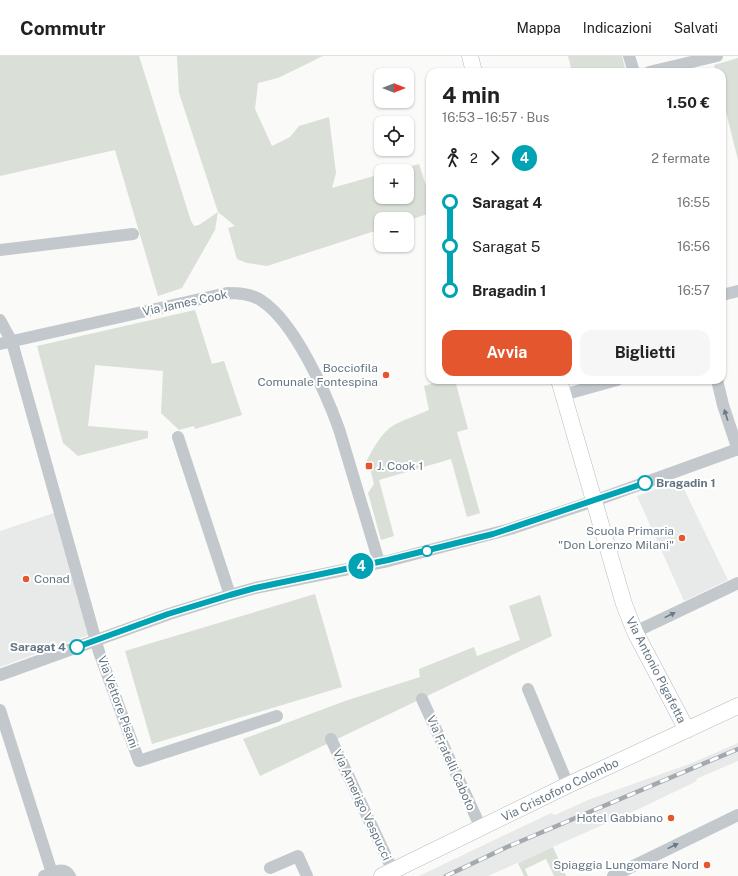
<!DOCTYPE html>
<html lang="it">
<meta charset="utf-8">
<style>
:root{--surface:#fff;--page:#f6f6f6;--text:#222;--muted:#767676;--line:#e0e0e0;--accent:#e4572e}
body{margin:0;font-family:"Public Sans",sans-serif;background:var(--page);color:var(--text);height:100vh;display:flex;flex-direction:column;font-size:15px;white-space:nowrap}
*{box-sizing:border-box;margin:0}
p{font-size:13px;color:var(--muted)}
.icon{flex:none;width:22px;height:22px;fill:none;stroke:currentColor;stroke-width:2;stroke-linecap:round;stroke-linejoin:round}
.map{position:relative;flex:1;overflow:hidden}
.drawer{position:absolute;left:426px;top:12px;width:300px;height:316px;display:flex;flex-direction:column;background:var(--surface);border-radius:12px;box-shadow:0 1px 3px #0004}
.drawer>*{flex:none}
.badge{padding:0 8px;border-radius:13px;font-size:14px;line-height:26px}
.needle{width:26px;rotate:90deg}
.buttons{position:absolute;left:374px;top:12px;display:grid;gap:8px}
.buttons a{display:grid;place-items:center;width:40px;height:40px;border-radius:8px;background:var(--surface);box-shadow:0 1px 3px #0004;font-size:20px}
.map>.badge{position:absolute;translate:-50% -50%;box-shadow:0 0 0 2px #fff}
.legs{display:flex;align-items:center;gap:6px;height:44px;padding:0 16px;font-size:13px}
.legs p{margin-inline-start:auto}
.summary{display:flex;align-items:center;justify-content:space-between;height:68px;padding:0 16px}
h1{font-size:22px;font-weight:700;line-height:30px}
.primary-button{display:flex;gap:8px;margin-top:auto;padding:8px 16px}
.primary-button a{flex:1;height:46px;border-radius:12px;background:var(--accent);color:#fff;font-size:16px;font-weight:700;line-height:46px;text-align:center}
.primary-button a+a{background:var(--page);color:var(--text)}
ul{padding:0 16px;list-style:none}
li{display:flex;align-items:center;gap:14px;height:44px;font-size:15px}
li i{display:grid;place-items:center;width:6px;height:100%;margin:0 5px;background:currentColor}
li i::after{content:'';width:10px;height:10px;margin:-5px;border:3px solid;border-radius:50%;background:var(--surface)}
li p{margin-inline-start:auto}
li:first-child i{background:linear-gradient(#0000 50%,currentColor 0)}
li:last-child i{background:linear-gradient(currentColor 50%,#0000 0)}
header{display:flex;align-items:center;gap:24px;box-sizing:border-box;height:56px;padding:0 20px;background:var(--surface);border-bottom:1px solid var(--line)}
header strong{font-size:19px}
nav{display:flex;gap:22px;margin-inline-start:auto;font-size:14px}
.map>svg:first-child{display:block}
.built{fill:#e8e9e9}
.green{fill:#dadfd7}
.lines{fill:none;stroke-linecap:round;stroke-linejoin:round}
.major-casing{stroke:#b5babe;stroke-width:17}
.minor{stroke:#c3c8cc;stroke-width:12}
.major{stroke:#fff;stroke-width:16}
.rail-casing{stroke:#a2aab0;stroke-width:4.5}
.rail{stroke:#fff;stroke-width:3;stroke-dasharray:9;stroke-linecap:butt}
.oneway{fill:#6a7a87}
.line-1-casing{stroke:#fff;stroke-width:9}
.line-1{stroke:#00a3b4;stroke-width:6}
.poi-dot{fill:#e4572e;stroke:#fff;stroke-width:1.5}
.stop-1-dot{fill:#fff;stroke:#00a3b4;stroke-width:2}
.labels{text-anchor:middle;stroke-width:4;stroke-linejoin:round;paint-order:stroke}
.street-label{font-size:12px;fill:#657683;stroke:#fff}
.poi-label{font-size:12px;fill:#657683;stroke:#fff;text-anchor:end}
.stop-label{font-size:12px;font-weight:bold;fill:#657683;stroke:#fff;text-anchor:start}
</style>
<header>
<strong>Commutr</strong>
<nav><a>Mappa</a><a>Indicazioni</a><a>Salvati</a></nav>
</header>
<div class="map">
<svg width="738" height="820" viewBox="0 0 738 820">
<rect width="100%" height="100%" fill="#fafaf8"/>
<path class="built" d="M680 425 728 524 684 545 637 440Z
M57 456 89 579 0 611V475Z
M738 687V705L696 723 697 725 643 751 488 820H419L551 757 555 759 588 744 692 707Z"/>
<path class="green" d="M0 0H139L191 165 194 170 199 169 218 156 179 37 177 0H323L278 22 258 27 255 53 272 90 290 81 299 70 329 61 336 117 332 132 381 118V141H407V115H393L419 108 430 142V157L407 165V163H381V173L267 210 247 207 237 203 228 172 235 170 218 156 215 174 182 232 158 240 115 94 0 120Z
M568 0H622L626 16H572Z
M738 2V104L722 40V16H716L714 9Z
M195 254 212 308 224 305 242 359 195 373 194 370 179 374 161 357 163 315 95 309 88 370 148 375V382L78 400 63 387 37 290Z
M433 324H455L468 373 457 376 480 457 467 461 451 403 379 424 394 480 381 484 368 437 374 428 369 408 366 406C373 393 381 377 394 369 405 363 418 359 429 354L424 330 434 327Z
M315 538 342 631 152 688 125 595Z
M540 539 552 580 260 720 243 683 345 645 420 621 419 613 474 591 477 600 520 584 509 550Z
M553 791 566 820H554L546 803 525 813 528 820H524L518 807Z"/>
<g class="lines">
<g class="major-casing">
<path id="major" d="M470 0 474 16
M559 324 624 548 635 576 687 674
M382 820 568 729 738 650"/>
</g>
<path class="minor" d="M629 0 634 16
M649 16 717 0
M0 194 133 178
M722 239 738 235
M0 264 12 286 99 596 139 705 277 660
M0 288 227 237C240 237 252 238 262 245 295 267 326 337 339 373L379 506
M717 324 723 349 738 394
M563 339 617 324
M178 381 230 539
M635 576 738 527
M0 619 169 558 230 539 255 532 388 505 510 473 594 445 738 393
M528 633 568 729
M422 643 481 772
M0 654 52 817
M331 683 393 815
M270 812 298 800 307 820
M44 820C53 816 64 810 70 820
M613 820 738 759"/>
<use href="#major" class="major"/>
<g class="rail-casing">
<path id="rail" d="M446 820 507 791 738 693"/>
</g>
<use href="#rail" class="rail"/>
</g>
<defs><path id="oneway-solid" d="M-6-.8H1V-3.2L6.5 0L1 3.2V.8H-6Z"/></defs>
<g class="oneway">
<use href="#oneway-solid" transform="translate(726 359) rotate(-108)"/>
<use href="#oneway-solid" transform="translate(670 559) rotate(-26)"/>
<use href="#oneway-solid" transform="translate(673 790) rotate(-26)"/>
</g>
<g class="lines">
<g class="line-1-casing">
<path id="line-1" d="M77 591 168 558 230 539 255 532 388 504 493 478 645 427"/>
</g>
<use href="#line-1" class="line-1"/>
</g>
<g class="poi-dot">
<circle cx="386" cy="319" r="4"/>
<rect x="365" y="406" width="8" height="8" rx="2"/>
<circle cx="682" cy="482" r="4"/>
<circle cx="26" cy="523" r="4"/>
<circle cx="671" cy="762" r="4"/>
<circle cx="707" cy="809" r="4"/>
</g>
<g class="stop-1-dot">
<circle cx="645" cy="427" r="7"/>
<circle cx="427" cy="495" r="5"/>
<circle cx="77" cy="591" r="7"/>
</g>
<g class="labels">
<g class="street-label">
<text transform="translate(185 247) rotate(-12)" y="4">Via James Cook</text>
<text transform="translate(656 614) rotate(63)" y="4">Via Antonio Pigafetta</text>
<text transform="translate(118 646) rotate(70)" y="4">Via Vettore Pisani</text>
<text transform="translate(451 707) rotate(66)" y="4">Via Fratelli Caboto</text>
<text transform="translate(560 734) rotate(-26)" y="4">Via Cristoforo Colombo</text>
<text transform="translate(362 749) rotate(65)" y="4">Via Amerigo Vespucci</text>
</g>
<g class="poi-label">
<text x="378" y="316">Bocciofila<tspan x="378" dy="14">Comunale Fontespina</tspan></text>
<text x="377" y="414" text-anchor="start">J. Cook 1</text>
<text x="674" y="479">Scuola Primaria<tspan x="674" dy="14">"Don Lorenzo Milani"</tspan></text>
<text x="34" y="527" text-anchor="start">Conad</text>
<text x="663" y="766">Hotel Gabbiano</text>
<text x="699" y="813">Spiaggia Lungomare Nord</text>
</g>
<g class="stop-label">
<text x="656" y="431">Bragadin 1</text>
<text x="66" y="595" text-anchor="end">Saragat 4</text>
</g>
</g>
</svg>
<div class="buttons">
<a><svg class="needle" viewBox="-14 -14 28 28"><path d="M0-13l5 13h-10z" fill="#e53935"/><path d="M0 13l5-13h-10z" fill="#767676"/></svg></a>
<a><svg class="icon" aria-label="locate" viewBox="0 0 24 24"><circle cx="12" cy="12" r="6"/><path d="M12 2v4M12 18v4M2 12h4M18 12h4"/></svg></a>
<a>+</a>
<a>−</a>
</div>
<b class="badge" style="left:361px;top:510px;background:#00a3b4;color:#fff">4</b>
<section class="drawer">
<div class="summary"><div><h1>4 min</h1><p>16:53 – 16:57 · Bus</p></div><b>1.50 €</b></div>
<div class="legs"><svg class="icon" aria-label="walk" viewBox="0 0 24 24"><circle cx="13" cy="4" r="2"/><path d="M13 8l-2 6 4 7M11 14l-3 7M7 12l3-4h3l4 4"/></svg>2<svg class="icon" aria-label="forward" viewBox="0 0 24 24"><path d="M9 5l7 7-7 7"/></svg><b class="badge" style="background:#00a3b4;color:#fff">4</b><p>2 fermate</p></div>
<ul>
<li><i style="color:#00a3b4"></i><b>Saragat 4</b><p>16:55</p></li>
<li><i style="color:#00a3b4"></i><span>Saragat 5</span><p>16:56</p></li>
<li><i style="color:#00a3b4"></i><b>Bragadin 1</b><p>16:57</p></li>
</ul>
<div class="primary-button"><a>Avvia</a><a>Biglietti</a></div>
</section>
</div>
